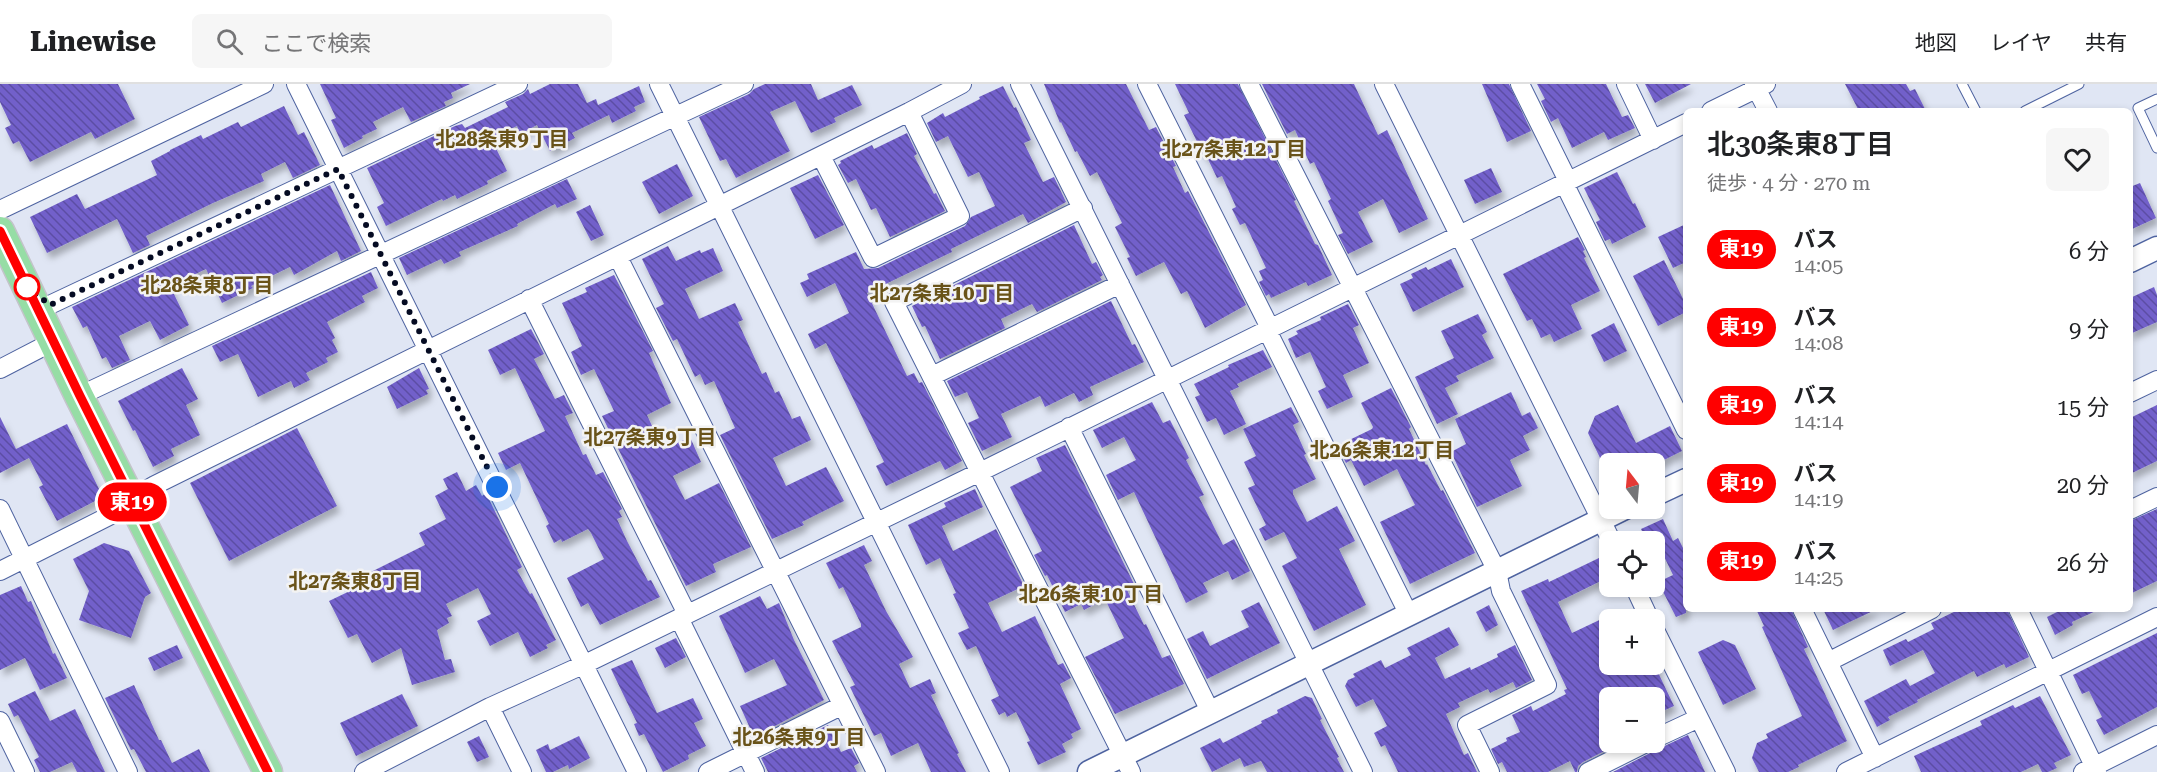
<!DOCTYPE html>
<html lang="ja">
<meta charset="utf-8">
<style>
:root{--surface:#fff;--page:#f6f6f6;--text:#202124;--muted:#757577;--line:#e0e0e0}
body{margin:0;font-family:"Roboto Serif","Noto Sans JP",serif;background:var(--page);color:var(--text);height:100vh;display:flex;flex-direction:column;font-size:22px;white-space:nowrap}
*{box-sizing:border-box;margin:0}
p{font-size:20px;color:var(--muted)}
.icon{flex:none;width:33px;height:33px;fill:none;stroke:currentColor;stroke-width:2;stroke-linecap:round;stroke-linejoin:round}
.map{position:relative;flex:1;overflow:hidden}
.drawer{position:absolute;left:1683px;top:24px;width:450px;height:504px;display:flex;flex-direction:column;background:var(--surface);border-radius:9px;box-shadow:0 3px 9px #0003}
.drawer>*{flex:none}
.badge{padding:0 12px;border-radius:20px;font-size:21px;line-height:39px}
.needle{width:39px;rotate:344deg}
.fabs{position:absolute;left:1599px;top:369px;display:grid;gap:12px}
.fabs a{display:grid;place-items:center;width:66px;height:66px;border-radius:9px;background:var(--surface);box-shadow:0 3px 9px #0003;font-size:30px}
.you{position:absolute;width:30px;height:30px;margin:-15px;border:4px solid #fff;border-radius:50%;background:#1a73e8;box-shadow:0 0 0 9px #1a73e833}
.map>.badge{position:absolute;translate:-50% -50%;box-shadow:0 0 0 3px #fff}
.round{display:grid;place-items:center;flex:none;width:63px;height:63px;border-radius:9px;background:var(--page)}
.overview{display:flex;align-items:center;justify-content:space-between;height:102px;padding:0 24px}
h1{font-size:28px;font-weight:600;line-height:45px}
ul{padding:0;list-style:none}
li{display:flex;align-items:center;gap:18px;height:78px;padding:0 24px}
li div{flex:1}
li b{display:block;font-size:22px}
li em{font-style:normal}
li .badge{min-width:66px;font-weight:700;text-align:center}
header{display:flex;align-items:center;gap:36px;box-sizing:border-box;height:84px;padding:0 30px;background:var(--surface);border-bottom:2px solid var(--line)}
header strong{font-size:28px}
nav{display:flex;gap:33px;margin-inline-start:auto;font-size:21px}
.search{width:420px;height:54px;background:var(--page);display:flex;align-items:center;gap:15px;box-sizing:border-box;padding:0 21px;border-radius:9px;color:var(--muted);font-size:22px}
.map>svg:first-child{display:block}
.building{fill:url(#building-back-hatch);filter:url(#shadow)}
.lines{fill:none;stroke-linecap:round;stroke-linejoin:round}
.service-casing{stroke:#4e63a0;stroke-width:11}
.minor-casing{stroke:#4e63a0;stroke-width:20}
.tertiary-casing{stroke:#4e63a0;stroke-width:25}
.primary-casing{stroke:#c3c4ca;stroke-width:31}
.service{stroke:#fff;stroke-width:9}
.minor{stroke:#fff;stroke-width:18}
.tertiary{stroke:#fff;stroke-width:22}
.primary{stroke:#96dda5;stroke-width:28}
.line-casing{stroke:#fff;stroke-width:14}
.line{stroke:#f00;stroke-width:9}
.walk{stroke:#050b22;stroke-width:6;stroke-dasharray:0 10.8}
.stop-dot{fill:#fff;stroke:#f00;stroke-width:3}
.labels{text-anchor:middle;stroke-width:5;stroke-linejoin:round;paint-order:stroke}
.neighbourhood-label{font-size:20px;font-weight:bold;fill:#695319;stroke:#f3f3f3}
</style>
<header>
<strong>Linewise</strong>
<div class="search"><svg class="icon" aria-label="search" viewBox="0 0 24 24"><circle cx="10" cy="10" r="6"/><path d="M15 15l6 6"/></svg>ここで検索</div>
<nav><a>地図</a><a>レイヤ</a><a>共有</a></nav>
</header>
<div class="map">
<svg width="2157" height="688" viewBox="0 0 2157 688">
<defs>
<pattern id="building-back-hatch" width="6" height="6" patternUnits="userSpaceOnUse" patternTransform="scale(1.5)"><rect width="6" height="6" fill="#7261ca"/><path d="M-1 5l2 2M0 0l6 6M5-1l2 2" fill="none" stroke="#5c4ea4"/></pattern>
<filter id="shadow"><feDropShadow dx="3.5" dy="6" stdDeviation="3" flood-color="#0004"/></filter>
</defs>
<rect width="100%" height="100%" fill="#e0e6f4"/>
<path class="building" d="M0 0H118L135 35 95 55 91 48 30 78 19 57 13 60 5 44 11 41 0 18Z
M320 0H470L451 9 453 14 444 18 446 22 411 38 403 23 373 38 377 45 362 52 363 54 344 64 331 36 336 34Z
M550 0H578L587 19 596 15 598 21 639 2 645 18 634 23 636 27 612 39 609 31 572 49 575 54 550 67 537 41 520 50 517 42 491 54 507 87 487 97 488 100 457 115 455 111 443 117 442 115 386 142 377 123 384 119 367 84 455 42 462 40 465 44 508 23 505 18 523 10 528 5 530 10Z
M765 0H811L818 16 852 1 862 21 834 34 836 38 811 49 795 17 770 28 790 67 736 94 726 75 720 77 699 33 749 10 754 5Z
M1044 0H1126L1149 46 1156 43 1176 82 1173 83 1185 109 1188 107 1246 221 1205 244 1187 207 1181 210 1164 178 1136 192 1127 174 1130 173 1115 143 1122 139 1097 88 1090 92 1077 67 1075 68 1061 38 1060 39Z
M1175 0H1238L1296 116 1294 117 1315 160 1318 161 1332 191 1308 202 1306 198 1271 214 1269 210 1266 212 1259 198 1263 196 1259 187 1266 184 1245 139 1240 141 1232 125 1236 123 1222 92 1217 94 1206 71 1204 72 1184 31 1189 29Z
M1262 0H1354L1378 51 1387 46 1428 135 1399 149 1383 115 1358 128 1373 158 1348 170 1338 151 1343 149 1328 117 1331 115 1314 78 1310 80 1295 46 1287 50Z
M1482 0H1509L1531 47 1507 58Z
M1537 0H1606L1622 33 1628 31 1635 44 1608 56 1604 48 1572 64 1558 34 1551 38 1541 17 1545 15Z
M1645 0H1691L1655 19Z
M1845 0H1906L1910 7 1915 5 1926 27H1859Z
M1003 2 1014 24 1016 23 1031 56 1024 59 1043 98 1054 93 1066 118 1028 139 1023 130 951 165 952 168 867 209 907 292 914 289 919 299 922 298 962 377 945 386 940 377 886 402 876 382 884 378 826 259 815 265 808 250 849 229 835 199 807 213 800 199 809 195 807 190 856 168 864 185 878 184 965 142 971 133 995 122 979 88 968 93 948 52 936 58 927 39 943 29 945 33 980 15 979 13Z
M284 22 298 51 304 48 320 81 293 94 285 78 261 90 264 97 213 119 146 152 150 161 133 169 117 135 47 169 30 133 77 110 85 125 157 91 151 77 170 67V66L201 51 203 55 238 38 241 43Z
M907 49 917 70 914 72 934 110 936 109 945 127 890 153 876 124 871 126 856 95 848 99 838 81 841 79 840 77 872 61 874 65Z
M677 80 693 112 659 130 642 98Z
M1491 84 1502 108 1475 120 1464 96Z
M1617 88 1633 120 1635 119 1646 143 1612 160 1610 155 1605 157 1596 138 1600 136 1584 104Z
M818 91 844 141 815 155 790 104Z
M567 95 577 115 557 124 555 120 517 140 518 142 459 168 461 172 444 180 441 175 407 191 399 174Z
M2140 99 2156 134 2130 146V103Z
M330 101 361 167 341 177 337 167 294 191 290 183 251 202 253 204 222 219 206 185 170 202 189 241 160 256 150 237 119 252 130 276 112 284 106 273 102 275 87 242 83 244 72 223Z
M590 121 604 151 591 157 576 128Z
M1686 140V178L1673 184 1658 153Z
M1074 141 1092 180 1096 178 1103 191 1100 193 1102 196 1037 228 1032 220 1001 235 1005 244 940 275 925 242 922 243 912 222Z
M1578 153 1585 166 1583 167 1586 173 1584 174 1600 207 1571 221 1582 245 1554 258 1550 250 1541 254 1532 235 1527 237 1503 190Z
M668 162 676 177 700 166 701 169 713 164 723 187 685 205 699 235 735 219 743 236 738 238 762 290 766 288 775 309 779 307 792 335 800 332 811 356 773 374 786 402 826 383 844 417 802 438 804 441 772 455 720 351 735 344 714 297 705 301 700 290 695 293 677 255 673 257 656 224 664 220 642 175Z
M1451 175 1464 203 1413 228 1400 200 1413 194 1411 190 1426 183 1428 186Z
M1664 176 1686 221V228L1658 242 1633 192Z
M371 188 378 204 362 212 365 218 327 238 335 254 332 256 338 268 326 274 328 278 306 289 310 296 294 304 291 297 258 313 238 270 220 278 212 262Z
M614 191 653 267 649 269 671 319 647 331 663 366 690 353 701 378 673 392 685 416 719 399 751 463 713 480 716 488 686 502 602 332 614 327 594 285 581 291 571 268 582 262 562 219 587 208 585 204Z
M2154 203 2157 211V238L2130 250V214Z
M1111 217 1132 261 1135 260 1144 278 1090 303 1093 311 1079 318 1074 309 1045 323 1040 312 1001 330 1012 353 982 367 968 339 979 334 967 308 955 313 947 297Z
M1348 220 1359 241 1353 244 1369 279 1343 291 1353 313 1327 325 1318 307 1326 303 1310 268 1296 274 1288 255 1298 250 1296 247 1321 236 1320 233Z
M1478 230 1487 248 1482 251 1494 274 1456 292 1459 297 1445 304 1458 330 1437 340 1415 293 1454 274 1441 247Z
M1614 239 1627 267 1604 278 1591 251Z
M531 245 544 270 534 275 555 315 564 311 573 329 565 332 583 371 586 370 596 391 603 388 622 425 619 427 622 433 617 435 627 457 648 497 651 496 660 513 600 541 588 519 581 523 567 494 604 475 591 449 588 445 562 458 561 455 554 459 546 442 549 440 520 379 506 386 498 369 545 347 515 284 500 291 488 266Z
M1263 266 1272 283 1237 300 1239 303 1230 307 1246 340 1224 351 1216 334 1207 338 1195 313 1200 311 1194 300 1229 283 1228 281Z
M182 284 198 315 186 321 200 351 171 365 174 372 153 383 135 346 133 347 118 317Z
M419 284 429 305 426 306 428 310 397 325 387 303Z
M1391 304 1411 343 1409 345 1426 381 1427 380 1441 407 1443 406 1475 469 1410 500 1380 438 1415 421 1397 385 1364 402 1351 376 1346 379 1337 362 1372 345 1373 343 1361 319Z
M1511 308 1522 332 1530 328 1538 344 1523 352 1530 366 1510 376 1522 402 1477 423 1451 368 1466 360 1455 335Z
M1152 318 1163 339 1170 336 1189 374 1186 376 1204 411 1199 413 1223 461 1234 455 1250 487 1232 496 1228 487 1203 499 1208 508 1186 519 1134 408 1118 416 1106 391 1136 376 1124 353 1102 364 1093 346Z
M1618 321 1636 359 1670 342 1682 367 1656 380H1603L1588 349 1595 332Z
M2157 321V377L2130 390V334Z
M1291 323 1299 338 1293 341 1306 370 1304 371 1316 395 1293 406V410L1307 438 1337 422 1355 457 1339 465 1366 521 1314 547 1282 482 1297 474 1284 448 1265 457 1259 445 1266 441 1248 404 1255 401 1244 378 1256 372 1243 345Z
M0 333 16 365 67 340 100 407 97 416 57 437 39 403 43 401 29 374 0 389Z
M297 344 337 422 229 477 190 399Z
M1065 361 1134 500 1126 504 1144 541 1146 540 1162 574 1170 571 1184 600 1115 630 1085 573 1124 554 1105 515 1084 526 1081 520 1065 528 1047 491 1045 492 1034 471 1042 467 1010 403 1042 387 1036 374Z
M457 388 466 407 476 401 482 412 486 409 522 483 517 486 530 510 532 509 556 556 546 561 548 564 530 573 518 548 490 562 477 537 491 530 478 504 446 520 452 532 447 534 449 539 437 546 445 576 451 575 455 588 412 601 401 564 372 579 357 550 348 554 329 517 352 506 345 493 358 486 361 493 425 461 419 449 446 435 435 412 448 405 443 395Z
M975 405 983 423 942 442 953 467 996 445 1024 502 988 519 1002 548 1035 532 1058 581 1063 579 1071 594 1060 600 1081 645 1071 650 1073 654 1062 660 1066 668 1038 681 1027 658 1030 657 1016 628 1007 633 1005 628 999 631 991 616 999 612 976 562 967 566 958 549 969 544 953 510 956 509 940 474 926 481 908 441 946 423 944 419Z
M2157 425V497L2130 510V437Z
M1663 435 1673 457 1678 454 1686 470V529L1676 533 1658 498 1673 491 1657 458H1647L1641 445Z
M104 459 129 467 151 509 145 513 131 554 79 536 89 507 73 475Z
M864 461 872 477 864 481 886 527 913 573 899 580 910 604 930 595 936 609 931 611 959 669 957 670 966 688H931L918 659 891 672 881 649 874 652 850 603 855 601 832 557 861 543V540L843 503 839 505 826 479Z
M1599 474 1609 493 1558 518 1572 549 1610 531V580H1654L1674 622 1654 631V614H1610V622L1599 628 1610 648V658H1615L1616 661 1583 678 1578 682 1577 688H1575L1570 677 1548 688H1507L1502 678 1498 680 1491 665 1507 657 1506 654 1520 648 1512 631 1531 622 1533 627 1566 610 1564 606 1567 605 1521 507 1548 495 1549 498Z
M21 502 28 518 31 517 53 570 55 569 67 594 40 606 25 574 0 586V511Z
M760 512 767 525 779 519 794 556 824 616 754 653 740 622 787 601 774 575 745 589 719 532Z
M1259 518 1280 559 1207 595 1187 555 1203 547 1210 562 1249 543 1241 527Z
M1489 521 1498 541 1486 548 1476 528Z
M1756 525H1791L1808 563 1804 565 1847 657 1798 681 1799 683 1788 688H1759L1752 674 1757 659 1768 654 1766 650 1802 632 1762 543 1764 542Z
M1823 525H1877L1833 546Z
M1960 525H2007L2029 573 2006 584 2004 580 1977 593 1974 587 1917 616 1918 618 1888 633 1890 636 1877 643 1864 617 1906 595 1910 602 1935 589 1923 566 1890 582 1883 566 1906 555 1908 558 1934 545 1931 539Z
M2063 525H2100L2072 538 2073 541 2055 551 2047 533Z
M1449 543 1459 561 1435 574 1445 595 1470 583 1471 586 1498 573 1497 570 1515 561 1532 596 1516 604 1513 598 1490 609 1488 605 1458 619 1460 623 1446 630 1464 671 1468 669 1477 688H1398L1385 661 1381 663 1374 649 1387 642 1373 615 1356 623 1345 602 1348 596 1355 593 1353 590 1381 576 1385 584 1411 571 1407 564Z
M2157 549V623L2104 651 2096 636 2102 633 2089 607 2082 610 2073 591Z
M676 554 686 573 665 584 655 564Z
M1723 556 1735 561 1756 605 1723 621 1698 568Z
M177 561 183 574 154 587 148 574Z
M632 576 657 629 693 614 703 635 694 639 706 662 688 671 689 675 663 688 644 650 639 652 634 640 637 639 611 585Z
M134 601 159 656H161L172 679 199 665 210 688H146L134 665 131 666 105 614Z
M35 607 50 637 75 625 105 688H77L72 678 50 688H40L34 676 39 673 18 631 14 633 8 620Z
M402 610 418 642 356 672 340 639Z
M1305 612 1312 614 1322 635 1320 636 1339 673 1337 674 1344 688H1267L1261 677 1244 683 1240 674 1212 688 1200 664 1220 654 1223 659 1262 639 1261 637 1278 629 1277 626Z
M2040 612 2071 671 2054 679 2057 684 2048 688H2042L2038 680 2021 688H1921L1914 672 1982 641 1980 637 2013 621 2015 624Z
M828 641 841 668 851 664 859 679 854 682 857 688H768L761 674Z
M1688 651 1705 688H1613L1656 666Z
M479 652 489 673 477 678 467 658Z
M579 652 590 674 569 685 568 681 553 688H546L536 666 548 660 550 666Z"/>
<g class="lines">
<g class="service-casing">
<path id="service" d="M1962 0 1976 27
M2157 15 2138 24 2157 64
M2025 27 2079 0"/>
</g>
<g class="minor-casing">
<path id="minor" d="M296 0 637 688
M659 0 1000 688
M1020 0 1363 688
M1147 0 1270 244
M1249 0 1497 487 1501 507 1547 601 1467 641 1490 688
M1384 0 1612 458
M1520 0 1568 97
M1626 0 1653 56
M1754 0 1768 27
M1711 27 1766 0
M821 72 873 174 960 132 909 28
M1564 99 1686 346
M1083 124 894 218 1131 688
M0 126 264 0
M618 173 876 688
M529 215 687 530
M39 226 518 0
M1267 246 1409 531
M0 285 54 257
M932 292 1120 200
M2130 309 2157 296
M79 312 744 0
M1069 343 1211 629
M0 425 128 688
M2130 426 2157 413
M0 487 109 432 131 415 155 401 909 28 962 0
M1634 502 1650 536
M1802 525 1875 674
M2018 525 2097 688
M679 534 755 688
M1654 544 1726 688
M1828 578 1932 525
M490 623 522 688
M0 637 25 688
M1654 655 1699 634
M364 688 490 623 585 580 980 388 1686 39
M708 688 841 622
M1588 688 1648 658
M1846 688 2157 533
M2083 688 2157 651"/>
</g>
<g class="tertiary-casing">
<path id="tertiary" d="M2130 177 2157 164
M1654 411 1686 396
M1089 688 1625 424"/>
</g>
<g class="primary-casing">
<path id="primary" d="M0 147 79 312 268 688"/>
</g>
<use href="#service" class="service"/>
<use href="#minor" class="minor"/>
<use href="#tertiary" class="tertiary"/>
<use href="#primary" class="primary"/>
</g>
<g class="lines">
<g class="line-casing">
<path id="line" d="M0 147 80 312 268 688"/>
</g>
<use href="#line" class="line"/>
<path class="walk" d="M27 203 50 221 338 85 497 403"/>
</g>
<circle class="stop-dot" cx="27" cy="203" r="12"/>
<g class="labels">
<g class="neighbourhood-label">
<text x="502" y="62">北28条東9丁目</text>
<text x="1234" y="72">北27条東12丁目</text>
<text x="207" y="208">北28条東8丁目</text>
<text x="942" y="216">北27条東10丁目</text>
<text x="650" y="360">北27条東9丁目</text>
<text x="1382" y="373">北26条東12丁目</text>
<text x="355" y="504">北27条東8丁目</text>
<text x="1091" y="517">北26条東10丁目</text>
<text x="799" y="660">北26条東9丁目</text>
</g>
</g>
</svg>
<div class="fabs">
<a><svg class="needle" viewBox="-14 -14 28 28"><path d="M0-13l5 13h-10z" fill="#e53935"/><path d="M0 13l5-13h-10z" fill="#757577"/></svg></a>
<a><svg class="icon" aria-label="locate" viewBox="0 0 24 24"><circle cx="12" cy="12" r="6"/><path d="M12 2v4M12 18v4M2 12h4M18 12h4"/></svg></a>
<a>+</a>
<a>−</a>
</div>
<div class="you" style="left:497px;top:403px"></div>
<b class="badge" style="left:132px;top:418px;background:#f00;color:#fff">東19</b>
<section class="drawer">
<div class="overview"><div><h1>北30条東8丁目</h1><p>徒歩 · 4 分 · 270 m</p></div><a class="round"><svg class="icon" aria-label="heart" viewBox="0 0 24 24"><path d="M12 20l-8-8c-3-5 5-10 8-4 3-6 11-1 8 4z"/></svg></a></div>
<ul>
<li><span class="badge" style="background:#f00;color:#fff">東19</span><div><b>バス</b><p>14:05</p></div><em>6 分</em></li>
<li><span class="badge" style="background:#f00;color:#fff">東19</span><div><b>バス</b><p>14:08</p></div><em>9 分</em></li>
<li><span class="badge" style="background:#f00;color:#fff">東19</span><div><b>バス</b><p>14:14</p></div><em>15 分</em></li>
<li><span class="badge" style="background:#f00;color:#fff">東19</span><div><b>バス</b><p>14:19</p></div><em>20 分</em></li>
<li><span class="badge" style="background:#f00;color:#fff">東19</span><div><b>バス</b><p>14:25</p></div><em>26 分</em></li>
</ul>
</section>
</div>
